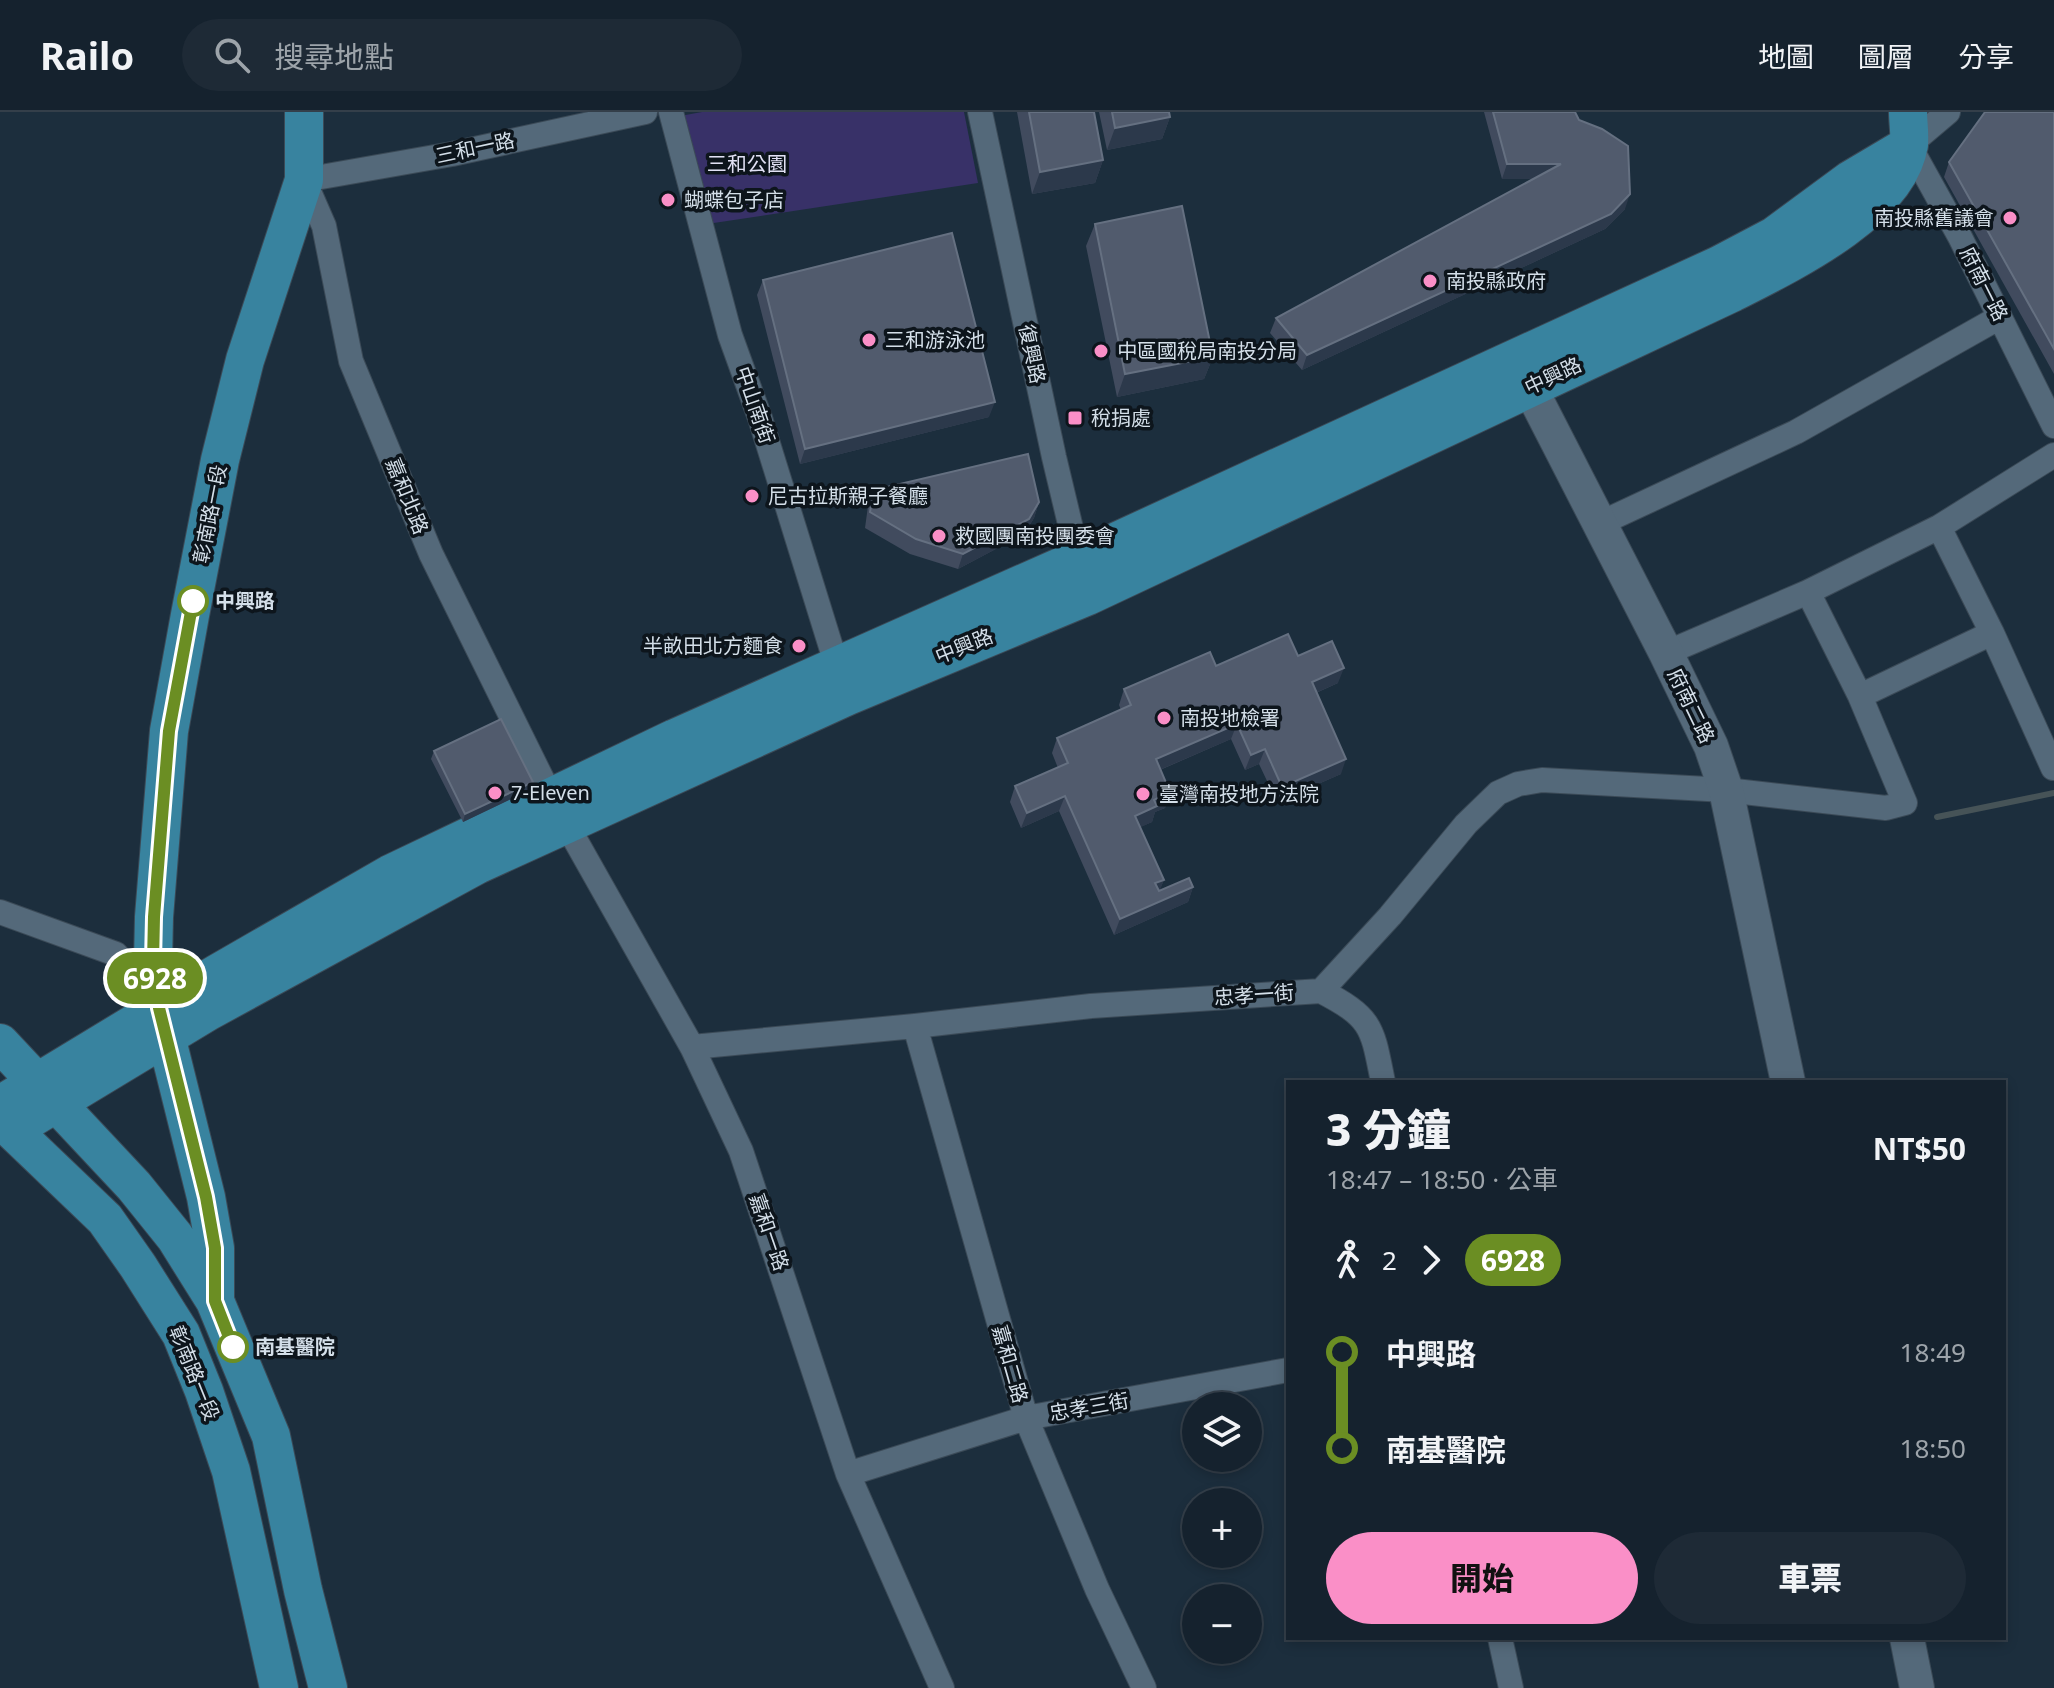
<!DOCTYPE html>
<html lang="zh-TW">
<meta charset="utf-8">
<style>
:root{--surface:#15222e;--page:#1e2a36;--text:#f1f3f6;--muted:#9da4aa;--line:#343f4a;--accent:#fa8fc7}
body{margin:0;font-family:"Noto Sans","Noto Sans TC",sans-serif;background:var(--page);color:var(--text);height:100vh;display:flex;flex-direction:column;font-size:30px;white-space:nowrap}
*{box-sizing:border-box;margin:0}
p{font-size:26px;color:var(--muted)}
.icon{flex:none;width:44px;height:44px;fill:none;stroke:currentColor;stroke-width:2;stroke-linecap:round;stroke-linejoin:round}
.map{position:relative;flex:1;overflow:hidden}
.details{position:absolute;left:1286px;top:968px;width:720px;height:560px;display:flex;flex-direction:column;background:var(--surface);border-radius:0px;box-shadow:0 4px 12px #0003,0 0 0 2px var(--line)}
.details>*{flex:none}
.badge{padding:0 16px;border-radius:26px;font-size:28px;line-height:52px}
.fabs{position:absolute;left:1182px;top:1280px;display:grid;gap:16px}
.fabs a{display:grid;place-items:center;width:80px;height:80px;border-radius:50%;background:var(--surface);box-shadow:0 4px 12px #0003,0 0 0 2px var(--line);font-size:40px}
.map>.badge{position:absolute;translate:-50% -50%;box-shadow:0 0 0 4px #fff}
.legs{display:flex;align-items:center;gap:12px;height:88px;padding:0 40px;font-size:26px}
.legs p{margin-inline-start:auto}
.overview{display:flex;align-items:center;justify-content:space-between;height:136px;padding:0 40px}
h1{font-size:44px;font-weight:800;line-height:60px}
.cta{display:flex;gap:16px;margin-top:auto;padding:16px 40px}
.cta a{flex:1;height:92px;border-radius:48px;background:var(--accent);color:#111;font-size:32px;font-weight:800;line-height:92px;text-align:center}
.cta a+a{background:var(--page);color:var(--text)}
ul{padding:0 40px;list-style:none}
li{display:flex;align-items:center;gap:28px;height:96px;font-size:30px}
li i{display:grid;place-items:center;width:12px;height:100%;margin:0 10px;background:currentColor}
li i::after{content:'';width:20px;height:20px;margin:-10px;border:6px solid;border-radius:50%;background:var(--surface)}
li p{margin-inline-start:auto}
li:first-child i{background:linear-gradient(#0000 50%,currentColor 0)}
li:last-child i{background:linear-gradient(currentColor 50%,#0000 0)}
header{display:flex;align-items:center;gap:48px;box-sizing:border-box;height:112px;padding:0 40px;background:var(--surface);border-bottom:2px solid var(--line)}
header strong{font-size:38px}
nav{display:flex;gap:44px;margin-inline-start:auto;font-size:28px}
.search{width:560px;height:72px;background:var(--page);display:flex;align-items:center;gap:20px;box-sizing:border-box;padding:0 28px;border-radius:44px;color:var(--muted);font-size:30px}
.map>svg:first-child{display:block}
.green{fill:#383168}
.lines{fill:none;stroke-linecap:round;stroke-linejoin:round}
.stream{stroke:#465357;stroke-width:6}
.street-casing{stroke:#3b4a57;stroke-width:26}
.secondary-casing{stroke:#3b4a57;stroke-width:36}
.primary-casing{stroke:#3b4a57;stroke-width:40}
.street{stroke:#54697a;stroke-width:24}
.secondary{stroke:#54697a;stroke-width:34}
.primary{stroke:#38839f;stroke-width:38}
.wall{fill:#414b5e}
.shaded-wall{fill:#2c394b}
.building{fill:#515b6d;stroke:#657081;stroke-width:2}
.line-1-casing{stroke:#fff;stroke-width:18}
.line-1{stroke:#6b8e23;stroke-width:12}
.poi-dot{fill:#fa8fc7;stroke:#0d151c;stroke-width:3}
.stop-1-dot{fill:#fff;stroke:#6b8e23;stroke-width:4}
.labels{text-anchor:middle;stroke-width:7;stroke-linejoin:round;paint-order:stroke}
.street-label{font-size:20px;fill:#d4dfe9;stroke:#0d151c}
.park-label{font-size:20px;fill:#e1e1f4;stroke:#0d151c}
.poi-label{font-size:20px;fill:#d4dfe9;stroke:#0d151c;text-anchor:start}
.stop-label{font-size:20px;font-weight:bold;fill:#d4dfe9;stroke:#0d151c;text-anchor:start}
</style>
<header>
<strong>Railo</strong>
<div class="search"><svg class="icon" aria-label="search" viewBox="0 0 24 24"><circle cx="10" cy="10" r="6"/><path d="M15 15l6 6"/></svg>搜尋地點</div>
<nav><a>地圖</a><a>圖層</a><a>分享</a></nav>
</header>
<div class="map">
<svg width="2054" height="1576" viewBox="0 0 2054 1576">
<rect width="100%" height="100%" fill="#1c2e3d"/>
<path class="green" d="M702 0H964L978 71 707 112 680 4Z"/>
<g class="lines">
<path class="stream" d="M1937 705 2054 681"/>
<g class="street-casing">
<path id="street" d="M645 0 452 42 304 68 324 114 351 249 431 442 551 685 692 935 741 1039 848 1362 942 1576
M671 0 730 223 760 306 840 564
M980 0 1054 345 1081 458
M1948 0 1909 33 1960 125 2054 314
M1601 411 1796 320 2000 205
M1939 415 1992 521 2053 656
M1666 541 1808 480 1939 415 2054 343
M1860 584 1992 521
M0 800 116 842 155 891
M1321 879C1373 906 1372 915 1383 970
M915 914 1026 1306 1097 1477 1144 1576
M692 935 915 914 1091 894 1321 879 1390 804 1466 712 1498 681 1518 672 1542 668 1726 678 1886 696 1905 691 1860 584 1808 480
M848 1362 1026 1306 1288 1258
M1500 1526 1511 1576"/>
</g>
<g class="secondary-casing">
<path id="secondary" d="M1523 252 1529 274 1666 541 1711 634 1726 678 1788 970
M1907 1526 1917 1576"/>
</g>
<g class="primary-casing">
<path id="primary" d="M0 931 134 1074 175 1125 215 1189 271 1324 303 1478 328 1576
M0 993 216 862 390 762 675 626 1078 447 1719 153 1774 124 1850 68 1909 33
M0 1003 12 1018 105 1107 138 1154 181 1222 204 1279 231 1359 279 1576
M12 1018 209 899 477 753 848 584 1088 484 1732 181C1787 153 1901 99 1909 31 1910 21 1908 10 1908 0
M215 1189V1136L206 1085 159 896 153 850 154 805 169 619 190 503 220 348 245 248 304 68V0"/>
</g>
<use href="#street" class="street"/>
<use href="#secondary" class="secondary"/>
<use href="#primary" class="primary"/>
</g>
<path class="wall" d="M1017 0H1094L1103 48 1095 71 1032 82Z
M1099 0H1169L1170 5 1162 27 1107 38Z
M1484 0H1575L1625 97 1605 117 1302 258 1270 221 1276 206 1533 67H1502Z
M2054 0V262L1944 65 1949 50Z
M1095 112 1213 245 1204 267 1117 285 1086 134Z
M763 168 989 305 800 352 757 183Z
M874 378 1039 390 1034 406 1024 422 958 457 910 442 865 416 868 394Z
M1298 544 1338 571 1316 581 1341 662 1277 690 1259 652 1245 658 1231 627 1160 658 1170 680 1165 696 1155 700 1152 710 1140 715 1164 768 1159 779 1193 775 1188 790 1114 823 1059 699 1021 716 1010 690 1015 674 1058 656 1052 641 1057 626 1121 598 1119 593 1124 577 1216 554Z
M434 639 533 670 530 678 463 710 431 647Z"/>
<path class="shaded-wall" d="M1170 5 1162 27 1107 38 1115 16Z
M1103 48 1095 71 1032 82 1040 60Z
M1507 52H1561L1556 67H1502Z
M1630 82 1625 97 1605 117 1302 258 1307 243Z
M1213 245 1204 267 1117 285 1125 262Z
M995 290 989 305 800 352 805 337Z
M1039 390 1034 406 1024 422 958 457 963 442Z
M1344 556 1338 571 1306 585 1312 570Z
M1237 612 1231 627 1150 662 1156 647Z
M1265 637 1259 652 1245 658 1251 643Z
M1346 647 1341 662 1277 690 1282 675Z
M533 670 530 678 463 710 465 702Z
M1170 680 1165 696 1155 700 1152 710 1130 720 1135 704 1154 688Z
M1065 684 1059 699 1021 716 1027 701Z
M1164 768 1158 783 1155 771Z
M1193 775 1188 790 1114 823 1120 807Z"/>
<path class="building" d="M1029 0H1094L1103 48 1040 60Z
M1112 0H1169L1170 5 1115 16Z
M1493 0H1575L1579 8 1602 17 1628 34 1630 82 1611 102 1307 243 1276 206 1561 52H1507Z
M1985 0H2054V237L1949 50Z
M1182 94 1213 245 1125 262 1095 112Z
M952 121 995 290 805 337 763 168Z
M1028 342 1039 390 1029 407 963 442 916 427 870 400 874 378Z
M1288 522 1298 544 1332 529 1344 556 1312 570 1346 647 1282 675 1265 637 1251 643 1237 612 1156 647 1170 680 1154 688 1157 694 1135 704 1164 768 1155 771 1159 779 1189 766 1193 775 1120 807 1065 684 1027 701 1015 674 1068 651 1057 626 1131 593 1124 577 1210 540 1216 554Z
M501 607 533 670 465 702 434 639Z"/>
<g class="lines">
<g class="line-1-casing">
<path id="line-1" d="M193 489 169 619 154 805 153 850 159 896 206 1085 215 1136V1189L233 1235"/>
</g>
<use href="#line-1" class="line-1"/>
</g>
<g class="poi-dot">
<circle cx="668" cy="88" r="8"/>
<circle cx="2010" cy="106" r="8"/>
<circle cx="1430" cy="169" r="8"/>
<circle cx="869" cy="228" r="8"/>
<circle cx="1101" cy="239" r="8"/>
<rect x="1067" y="298" width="16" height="16" rx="4"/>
<circle cx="752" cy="384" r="8"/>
<circle cx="939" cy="424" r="8"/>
<circle cx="799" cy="534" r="8"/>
<circle cx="1164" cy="606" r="8"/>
<circle cx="495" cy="681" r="8"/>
<circle cx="1143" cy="682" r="8"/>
</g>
<g class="stop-1-dot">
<circle cx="193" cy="489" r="14"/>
<circle cx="233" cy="1235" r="14"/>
</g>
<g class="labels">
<g class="street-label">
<text transform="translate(475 36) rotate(-12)" y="7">三和一路</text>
<text transform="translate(1984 172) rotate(63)" y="7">府南一路</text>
<text transform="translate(1032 242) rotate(78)" y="7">復興路</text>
<text transform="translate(1553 264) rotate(-25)" y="7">中興路</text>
<text transform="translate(755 293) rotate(71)" y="7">中山南街</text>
<text transform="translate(407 384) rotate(68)" y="7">嘉和北路</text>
<text transform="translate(210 402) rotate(-79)" y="7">彰南路一段</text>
<text transform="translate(964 534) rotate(-22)" y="7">中興路</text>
<text transform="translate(1691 594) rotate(64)" y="7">府南二路</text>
<text transform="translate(1254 883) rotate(-4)" y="7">忠孝一街</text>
<text transform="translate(769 1120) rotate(71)" y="7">嘉和一路</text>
<text transform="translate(1010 1252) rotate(74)" y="7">嘉和二路</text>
<text transform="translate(194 1261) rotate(68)" y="7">彰南路一段</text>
<text transform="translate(1089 1295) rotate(-10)" y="7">忠孝三街</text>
</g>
<g class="park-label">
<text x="747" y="59">三和公園</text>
</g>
<g class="poi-label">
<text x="684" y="95">蝴蝶包子店</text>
<text x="1994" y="113" text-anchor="end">南投縣舊議會</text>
<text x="1446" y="176">南投縣政府</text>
<text x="885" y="235">三和游泳池</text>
<text x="1117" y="246">中區國稅局南投分局</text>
<text x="1091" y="313">稅捐處</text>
<text x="768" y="391">尼古拉斯親子餐廳</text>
<text x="955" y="431">救國團南投團委會</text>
<text x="783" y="541" text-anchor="end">半畝田北方麵食</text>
<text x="1180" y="613">南投地檢署</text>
<text x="511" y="688">7-Eleven</text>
<text x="1159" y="689">臺灣南投地方法院</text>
</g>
<g class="stop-label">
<text x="215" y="496">中興路</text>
<text x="255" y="1242">南基醫院</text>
</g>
</g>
</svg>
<div class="fabs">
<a><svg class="icon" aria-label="layers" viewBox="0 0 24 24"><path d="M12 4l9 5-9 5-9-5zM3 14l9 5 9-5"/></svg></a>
<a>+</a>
<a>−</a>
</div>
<b class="badge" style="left:155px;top:866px;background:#6b8e23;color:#fff">6928</b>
<section class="details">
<div class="overview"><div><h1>3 分鐘</h1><p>18:47 – 18:50 · 公車</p></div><b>NT$50</b></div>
<div class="legs"><svg class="icon" aria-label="walk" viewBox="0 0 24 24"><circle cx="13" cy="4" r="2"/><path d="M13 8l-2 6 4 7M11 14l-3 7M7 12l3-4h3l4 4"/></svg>2<svg class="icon" aria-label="forward" viewBox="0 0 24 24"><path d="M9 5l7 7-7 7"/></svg><b class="badge" style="background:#6b8e23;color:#fff">6928</b></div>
<ul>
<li><i style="color:#6b8e23"></i><b>中興路</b><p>18:49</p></li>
<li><i style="color:#6b8e23"></i><b>南基醫院</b><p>18:50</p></li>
</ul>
<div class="cta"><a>開始</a><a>車票</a></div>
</section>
</div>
